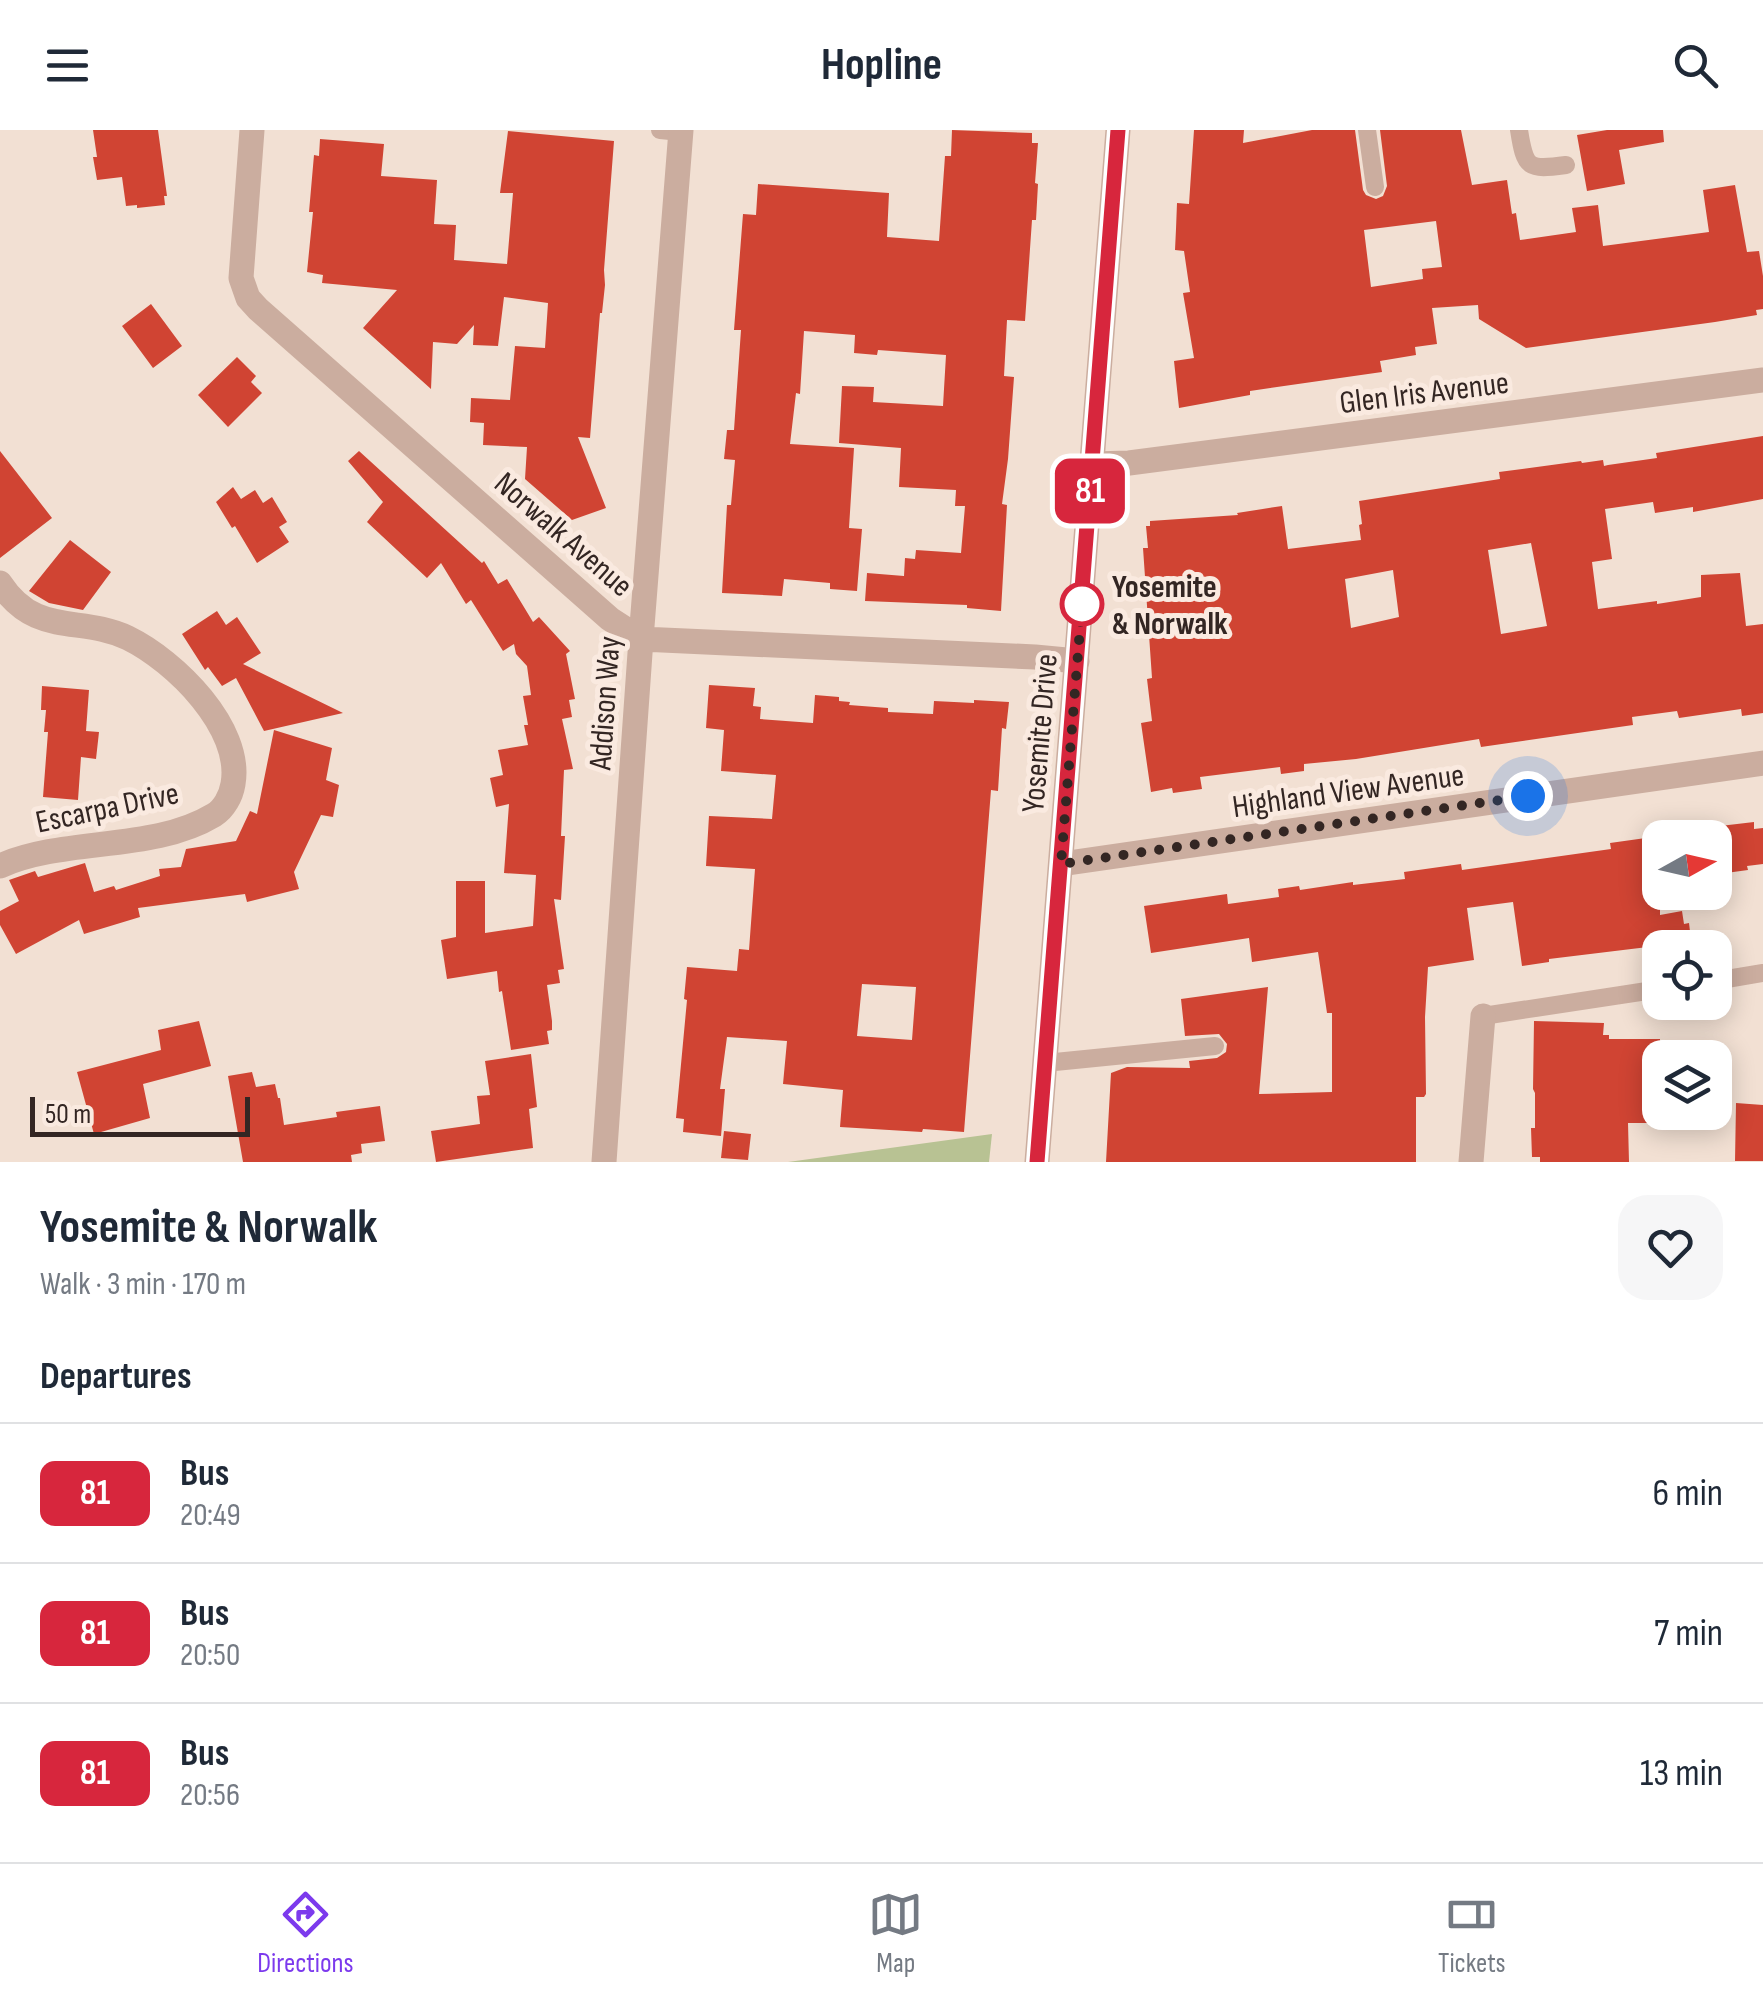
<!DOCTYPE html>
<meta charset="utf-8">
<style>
:root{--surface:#fff;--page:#f6f6f7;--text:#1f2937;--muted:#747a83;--line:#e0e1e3;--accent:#7c3aed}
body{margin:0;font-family:"Sofia Sans Condensed",sans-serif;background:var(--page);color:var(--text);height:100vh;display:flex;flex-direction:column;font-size:38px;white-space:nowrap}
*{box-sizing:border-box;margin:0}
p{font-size:32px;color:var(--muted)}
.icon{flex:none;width:55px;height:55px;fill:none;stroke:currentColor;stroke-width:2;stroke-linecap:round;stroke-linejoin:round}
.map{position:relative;height:1032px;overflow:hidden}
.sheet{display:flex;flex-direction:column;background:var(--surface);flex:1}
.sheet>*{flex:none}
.badge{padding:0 20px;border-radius:15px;font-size:35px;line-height:65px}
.needle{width:65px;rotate:82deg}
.tools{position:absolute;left:1642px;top:690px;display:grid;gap:20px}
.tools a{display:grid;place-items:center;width:90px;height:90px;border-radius:20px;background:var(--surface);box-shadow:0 5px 25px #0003;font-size:50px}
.scale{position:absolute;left:30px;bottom:25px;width:220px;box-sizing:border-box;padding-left:10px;border:5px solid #332623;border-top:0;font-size:28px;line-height:35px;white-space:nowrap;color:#332623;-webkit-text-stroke:8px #faeae0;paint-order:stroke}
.you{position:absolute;width:50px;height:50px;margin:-25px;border:8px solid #fff;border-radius:50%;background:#1a73e8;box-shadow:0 0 0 15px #1a73e833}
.map>.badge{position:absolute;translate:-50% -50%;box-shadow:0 0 0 5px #fff}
h2{padding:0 40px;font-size:38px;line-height:90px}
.round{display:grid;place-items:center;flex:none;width:105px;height:105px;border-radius:30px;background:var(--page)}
.head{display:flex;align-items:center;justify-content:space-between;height:170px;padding:0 40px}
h1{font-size:48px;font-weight:700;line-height:75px}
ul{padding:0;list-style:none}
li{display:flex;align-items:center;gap:30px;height:140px;padding:0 40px;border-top:2px solid var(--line)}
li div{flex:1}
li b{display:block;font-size:38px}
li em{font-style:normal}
li .badge{min-width:110px;font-weight:700;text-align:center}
header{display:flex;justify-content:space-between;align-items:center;height:130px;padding:0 40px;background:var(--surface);font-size:45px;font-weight:700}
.tab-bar{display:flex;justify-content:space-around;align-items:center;height:140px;border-top:2px solid var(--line);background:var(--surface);font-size:28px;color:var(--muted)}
.tab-bar a{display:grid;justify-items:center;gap:5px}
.tab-bar .current{color:var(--accent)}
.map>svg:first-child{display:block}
.green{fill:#b8c293}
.building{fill:#d04433;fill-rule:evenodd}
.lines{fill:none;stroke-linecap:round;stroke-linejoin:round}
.service{stroke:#cbad9f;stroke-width:18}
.minor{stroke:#cbad9f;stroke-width:25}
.tertiary{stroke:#cbad9f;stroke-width:25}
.line-casing{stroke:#fff;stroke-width:22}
.line{stroke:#d7263d;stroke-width:15}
.walk{stroke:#332623;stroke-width:10;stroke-dasharray:0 18}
.stop-dot{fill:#fff;stroke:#d7263d;stroke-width:5}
.labels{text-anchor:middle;stroke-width:10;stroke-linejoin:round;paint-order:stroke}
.street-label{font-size:32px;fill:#332623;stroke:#faeae0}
.stop-label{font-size:32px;font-weight:bold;fill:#332623;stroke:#faeae0;text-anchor:start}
</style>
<header><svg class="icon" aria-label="menu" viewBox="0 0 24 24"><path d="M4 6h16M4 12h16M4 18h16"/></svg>Hopline<svg class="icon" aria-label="search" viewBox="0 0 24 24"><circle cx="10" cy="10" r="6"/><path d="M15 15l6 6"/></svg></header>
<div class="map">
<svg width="1763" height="1032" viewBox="0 0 1763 1032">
<rect width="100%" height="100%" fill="#f2e0d3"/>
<path class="green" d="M992 1004 989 1032H788Z"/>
<path class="building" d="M93 0H158L167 66H164L165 75 137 78V75L126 76 122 47 97 50 93 27H97Z
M952 0 1032 3V13H1038L1035 53 1038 54 1036 90H1032L1025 191 1007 190 1004 246 1014 247 1008 329 1002 374 1007 375 1001 481 967 478V475L865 471 867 443 904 446 905 428 915 429 916 420 961 423 965 376H955L956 360 899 357 901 318 839 313 842 256 874 257 873 272 943 276 946 225 878 220 877 225 854 223 855 205 804 201 800 264 796 263 790 314 854 318 849 398 862 399 857 461 830 459V453L784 449 782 466 722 463 727 375H731L735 330 724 329 727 300H734L741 200H734L743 84 756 85 758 54 889 63 887 107 939 111 945 26H951Z
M1194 0H1244L1243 13 1312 0H1355L1363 60 1366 65 1376 69 1383 66 1387 56 1380 0H1461L1472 55 1507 50 1512 84 1516 83 1520 110 1576 102 1572 78 1598 75 1603 116 1709 102 1703 60 1735 55 1747 122 1759 121 1763 146V179L1756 180 1757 185 1715 192 1526 218 1479 189 1478 175 1432 178 1437 214 1415 217 1416 225 1380 231 1382 242 1250 261V265L1179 278 1174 231 1194 228 1183 163 1190 162 1184 121 1175 120 1176 99 1177 73 1189 74ZM1436 91 1442 137 1422 139 1423 149 1371 157 1364 100Z
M1607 0H1663L1664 12 1619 20 1625 54 1587 61 1577 5Z
M508 1 614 11 604 140 605 155 602 183H600L590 308 578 307 606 378 572 390 525 349 527 317 483 315 484 293 470 292 471 268 510 270 515 216 545 218 548 173 504 167 498 216 473 215 474 195 457 214 433 212 431 259 363 198 397 160 322 153 323 145 307 142 313 82H309L314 25 319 26 320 9 384 14 381 46 437 50 434 94 456 95 454 130 507 134 513 63H500Z
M151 174 182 216 153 238 122 196Z
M237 227 256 246 251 252 262 263 228 297 198 265Z
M1763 306V369L1693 382V377L1655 383 1653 372 1605 379 1612 429 1592 432 1598 479 1657 471V474L1701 467V445L1740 443 1746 496 1763 494V583L1742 586 1741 579 1679 588 1677 581 1632 587 1633 595 1481 617 1479 609 1356 629 1304 634V641L1281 644 1280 637 1200 647 1202 659 1173 663 1172 658 1151 662 1141 593 1152 591 1147 549 1152 548 1143 418H1148L1146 396H1150V391L1238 385 1237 383 1282 376 1288 419 1361 410 1359 395 1362 394 1359 371 1500 349 1499 342 1581 331 1582 333 1603 330 1604 336 1608 335 1657 328 1656 323ZM1531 413 1547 496 1501 504 1488 420ZM1393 440 1399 487 1351 498 1345 449Z
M0 321 52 388 0 428Z
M359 321 482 433 484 431 498 454 507 449 533 492 539 487 570 521 566 524 575 569 569 570 572 587 562 589 573 639 564 640 561 706H565L561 770 554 769 564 839 558 840 560 853 547 855 552 891V900L547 901 549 914 511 920 502 861 499 862 497 841 447 849 441 810 456 807V751H485V803L533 796 536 745 504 743 509 674 496 677 490 648 503 645 498 620 528 615 524 595H528L523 566 531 565 527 536 516 524 514 514 503 521 471 470 466 474 441 433 427 448 367 392 383 372 348 331Z
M233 357 241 369 255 360 263 373 272 367 287 392 279 397 289 412 257 433 235 396 232 398 216 372Z
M70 410 111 442 83 480 49 473 29 461Z
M217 481 226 495 237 487 261 523 243 534 343 583 264 601 236 548 222 556 208 537 205 540 182 504Z
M709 555 755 558 753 576 761 577 760 589 813 593 815 565 839 567V571L850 572 849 575 888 578V582L933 584 934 571 974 573V570L1009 572 1006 599 1002 598 998 661 991 660 964 1002 923 999 922 1002 840 997 843 960 783 954 787 911 727 907 720 959H725L721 1006 683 1002 684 989 676 988 687 870 684 869 687 837 737 841 739 819 749 820 755 739 706 736 709 686 772 689 776 645 721 641 724 600 706 598ZM862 854 916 857 912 910 857 906Z
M42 556 89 560 86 601 99 602 96 629 81 627 78 670 43 667 48 602H44L46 580H41Z
M274 600 332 618 326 650 339 655 333 687 321 685 294 742 299 759 247 772 245 764 138 778 140 787 84 804 79 790 16 824 0 795V781L19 771 9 750 35 741 38 747 85 733 94 762 114 756 116 760 160 746 159 739 181 737 186 719 236 711 250 681 257 684Z
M1754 692V699L1763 698V734L1747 736 1748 740 1726 743 1720 696Z
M1660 706V785L1682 781 1684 794 1689 793 1692 818H1657L1656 816 1549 829V832L1522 836 1513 772 1467 778 1474 830 1428 837 1425 887 1426 964 1424 967H1416V1032H1106L1111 943 1127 937 1190 938 1189 931 1217 928 1226 922 1227 914 1219 904 1185 906 1181 869 1268 857 1259 964 1332 962V883H1327L1318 822 1252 832 1249 808 1151 823 1144 776 1227 764 1228 774 1279 767 1278 759 1299 756 1300 760 1353 752V755L1405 749 1404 742 1461 734 1462 740 1611 719 1610 713Z
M199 891 211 936 143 954 150 988 94 1004 77 942 161 920 158 900Z
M1534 891 1604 893 1603 905H1609V909H1660V993H1628L1629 1032H1540V1027H1532L1531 998H1535V963L1533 959Z
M531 924 537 977 529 979 533 1018 436 1032 431 1001 480 994 477 966 490 965 485 931Z
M252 942 256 957 275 954 278 968H280L284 995 337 987 336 982 380 976 385 1011 361 1014 362 1023 351 1025 352 1032H243L228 946Z
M1736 973 1763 975V1031H1735Z
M724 1001 751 1004 748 1030 721 1028Z"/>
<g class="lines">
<path class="service" d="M660 0 681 2
M1367 0 1375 57
M1519 0C1525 39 1528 40 1566 35
M1715 851 1763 843
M1483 886 1660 859
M1045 933 1215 916"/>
<path class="minor" d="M252 0 241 148 248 168 258 179 610 489 641 509 1035 527 1077 531
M1092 334 1129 333 1763 250
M0 453C36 508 80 485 128 508 175 531 243 598 233 654 231 666 224 679 214 685 153 722 65 707 0 736
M1061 734 1763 633
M604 1032 641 509 681 0
M1471 1032 1483 886"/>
<path class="tertiary" d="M1037 1032 1118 0"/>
</g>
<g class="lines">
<g class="line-casing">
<path id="line" d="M1037 1032 1118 0"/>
</g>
<use href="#line" class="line"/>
<path class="walk" d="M1082 474 1061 734 1528 666"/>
</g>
<circle class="stop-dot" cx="1082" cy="474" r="20"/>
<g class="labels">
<g class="street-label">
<text transform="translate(1424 262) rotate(-7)" y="11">Glen Iris Avenue</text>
<text transform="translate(564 404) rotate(41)" y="11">Norwalk Avenue</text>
<text transform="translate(604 573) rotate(-86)" y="11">Addison Way</text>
<text transform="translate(1039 603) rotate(-85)" y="11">Yosemite Drive</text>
<text transform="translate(1348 660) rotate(-8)" y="11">Highland View Avenue</text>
<text transform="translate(107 677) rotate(-12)" y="11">Escarpa Drive</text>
</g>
<g class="stop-label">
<text x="1112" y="467">Yosemite<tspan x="1112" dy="37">&amp; Norwalk</tspan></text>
</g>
</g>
</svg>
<div class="tools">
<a><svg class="needle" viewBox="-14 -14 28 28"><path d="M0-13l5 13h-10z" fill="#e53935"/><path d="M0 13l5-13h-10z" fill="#747a83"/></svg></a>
<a><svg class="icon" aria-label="locate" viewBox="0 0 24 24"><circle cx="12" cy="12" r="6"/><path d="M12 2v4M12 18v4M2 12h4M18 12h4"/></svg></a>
<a><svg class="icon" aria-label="layers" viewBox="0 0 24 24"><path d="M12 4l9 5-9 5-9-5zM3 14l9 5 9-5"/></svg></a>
</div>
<div class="scale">50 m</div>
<div class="you" style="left:1528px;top:666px"></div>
<b class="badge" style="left:1090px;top:361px;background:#d7263d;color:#fff">81</b>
</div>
<section class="sheet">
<div class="head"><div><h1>Yosemite &amp; Norwalk</h1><p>Walk · 3 min · 170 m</p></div><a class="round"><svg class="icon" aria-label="heart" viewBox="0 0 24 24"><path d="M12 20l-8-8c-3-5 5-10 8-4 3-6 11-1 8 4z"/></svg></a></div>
<h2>Departures</h2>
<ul>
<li><span class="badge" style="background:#d7263d;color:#fff">81</span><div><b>Bus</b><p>20:49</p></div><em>6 min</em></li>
<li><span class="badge" style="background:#d7263d;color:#fff">81</span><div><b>Bus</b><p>20:50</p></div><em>7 min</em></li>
<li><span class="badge" style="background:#d7263d;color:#fff">81</span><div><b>Bus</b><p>20:56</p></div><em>13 min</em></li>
</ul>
</section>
<nav class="tab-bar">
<a class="current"><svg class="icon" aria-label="directions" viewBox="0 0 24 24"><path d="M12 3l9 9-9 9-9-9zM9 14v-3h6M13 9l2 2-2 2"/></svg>Directions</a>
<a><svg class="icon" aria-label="map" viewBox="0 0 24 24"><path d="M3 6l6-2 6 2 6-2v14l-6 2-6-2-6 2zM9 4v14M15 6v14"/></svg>Map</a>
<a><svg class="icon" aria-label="tickets" viewBox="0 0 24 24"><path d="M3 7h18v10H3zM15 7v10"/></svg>Tickets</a>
</nav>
